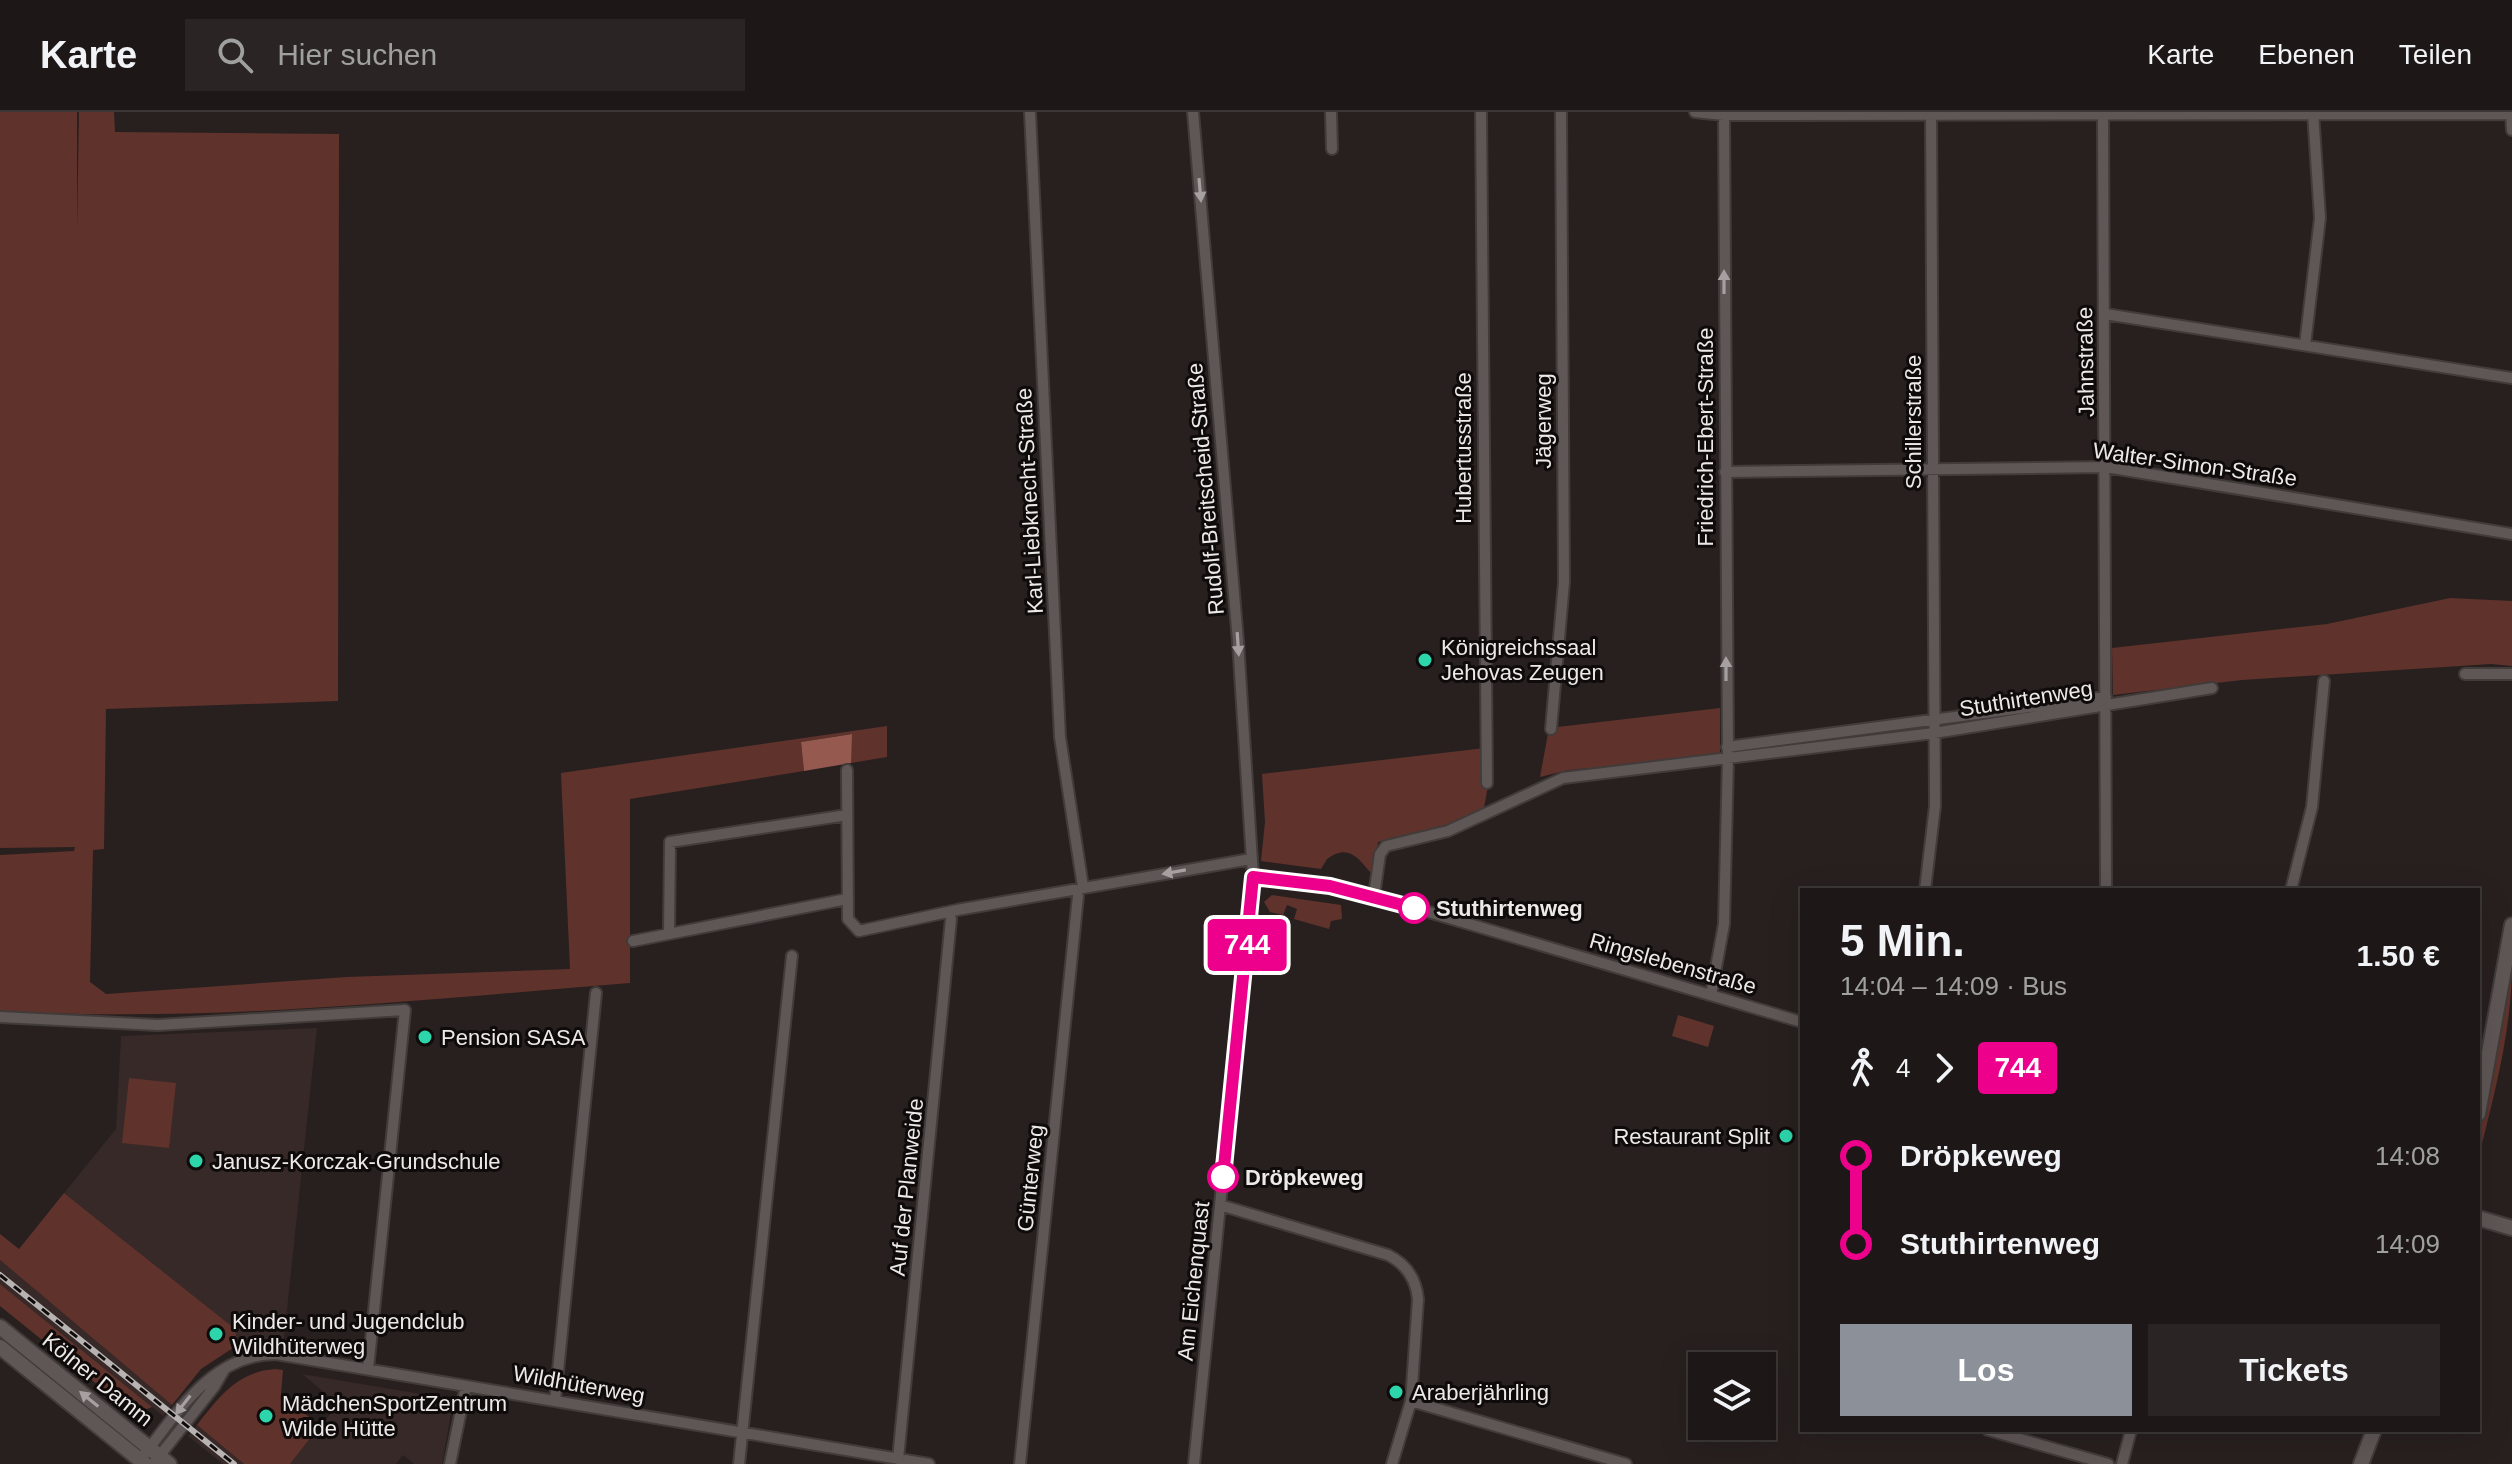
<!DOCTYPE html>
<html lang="de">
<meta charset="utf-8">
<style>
:root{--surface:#1d1817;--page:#2a2524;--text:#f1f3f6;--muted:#a0a0a1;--line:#3b3736;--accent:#8c9099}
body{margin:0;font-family:Helvetica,sans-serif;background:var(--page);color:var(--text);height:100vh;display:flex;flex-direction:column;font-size:30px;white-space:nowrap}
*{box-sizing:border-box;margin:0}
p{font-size:26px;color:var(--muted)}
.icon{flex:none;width:44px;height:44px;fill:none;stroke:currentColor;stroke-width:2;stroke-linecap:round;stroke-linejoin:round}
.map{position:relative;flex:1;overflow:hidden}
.sheet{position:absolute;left:1800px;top:776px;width:680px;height:544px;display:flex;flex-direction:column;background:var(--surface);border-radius:0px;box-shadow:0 8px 32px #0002,0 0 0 2px var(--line)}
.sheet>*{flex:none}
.badge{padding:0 16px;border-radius:6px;font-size:28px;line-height:52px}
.buttons{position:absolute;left:1688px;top:1240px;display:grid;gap:16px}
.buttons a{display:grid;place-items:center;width:88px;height:88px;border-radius:0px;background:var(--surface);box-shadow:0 8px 32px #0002,0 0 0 2px var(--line);font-size:40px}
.map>.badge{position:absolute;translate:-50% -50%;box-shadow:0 0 0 4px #fff}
.legs{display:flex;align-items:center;gap:12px;height:88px;padding:0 40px;font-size:26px}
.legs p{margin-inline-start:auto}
.summary{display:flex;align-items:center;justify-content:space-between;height:136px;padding:0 40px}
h1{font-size:44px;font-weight:700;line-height:60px}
.action{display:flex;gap:16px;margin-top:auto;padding:16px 40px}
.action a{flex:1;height:92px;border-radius:0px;background:var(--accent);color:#fff;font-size:32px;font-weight:700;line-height:92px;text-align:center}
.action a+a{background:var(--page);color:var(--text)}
ul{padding:0 40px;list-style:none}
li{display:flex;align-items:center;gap:28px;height:88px;font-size:30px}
li i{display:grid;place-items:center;width:12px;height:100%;margin:0 10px;background:currentColor}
li i::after{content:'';width:20px;height:20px;margin:-10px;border:6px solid;border-radius:50%;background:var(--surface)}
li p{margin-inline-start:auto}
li:first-child i{background:linear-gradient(#0000 50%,currentColor 0)}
li:last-child i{background:linear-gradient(currentColor 50%,#0000 0)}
header{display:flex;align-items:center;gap:48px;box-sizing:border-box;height:112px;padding:0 40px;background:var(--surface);border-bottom:2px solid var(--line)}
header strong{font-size:38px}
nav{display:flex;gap:44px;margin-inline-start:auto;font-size:28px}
.search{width:560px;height:72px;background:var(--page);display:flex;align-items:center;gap:20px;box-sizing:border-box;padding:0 28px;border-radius:0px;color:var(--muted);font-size:30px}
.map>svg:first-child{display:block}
.built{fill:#362927}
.green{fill:#60322c}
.water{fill:#955950}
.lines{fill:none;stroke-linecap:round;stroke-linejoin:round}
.street-casing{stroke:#413b3a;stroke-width:14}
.secondary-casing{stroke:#413b3a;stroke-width:18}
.street{stroke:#5f5756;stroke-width:10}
.secondary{stroke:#5f5756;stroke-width:14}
.rail-casing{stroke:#b8b3b3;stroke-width:6}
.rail{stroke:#0e0b0a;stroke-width:3;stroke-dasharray:9;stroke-linecap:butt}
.oneway{fill:#a6a0a0}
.line-1-casing{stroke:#fff;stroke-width:18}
.line-1{stroke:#ec008c;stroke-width:12}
.poi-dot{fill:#2dd5ab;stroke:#0e0b0a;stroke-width:3}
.stop-1-dot{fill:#fff;stroke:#ec008c;stroke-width:4}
.labels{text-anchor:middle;stroke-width:6;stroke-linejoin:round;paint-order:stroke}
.street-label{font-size:22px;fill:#eee9e9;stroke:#0e0b0a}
.poi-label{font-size:22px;fill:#eee9e9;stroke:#0e0b0a;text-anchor:start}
.stop-label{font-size:22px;font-weight:bold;fill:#eee9e9;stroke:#0e0b0a;text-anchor:start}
</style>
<header>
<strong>Karte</strong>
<div class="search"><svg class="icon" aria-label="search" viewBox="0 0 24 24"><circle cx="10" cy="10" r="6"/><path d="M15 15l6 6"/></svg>Hier suchen</div>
<nav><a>Karte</a><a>Ebenen</a><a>Teilen</a></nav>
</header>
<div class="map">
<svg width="2512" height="1352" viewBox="0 0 2512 1352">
<rect width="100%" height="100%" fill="#27201f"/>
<path class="built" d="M317 916 284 1226 239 1232 234 1216 64 1081 116 1017 121 924Z
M0 1148 172 1293 163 1304 0 1172Z
M302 1262 445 1286 452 1296 442 1352H414L403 1343 396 1352H290L338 1292Z
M197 1313 244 1352H223L188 1324Z"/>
<path class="green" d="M0 0H77V118L79 0H114L115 20 339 22 338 589 106 597 104 737 93 738 90 870 106 882 347 865 570 857 561 661 887 614V645L851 651V622L801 630 804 659 630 687V871C420 888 211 911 0 899V743L74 739 75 735 0 736Z
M2450 486 2512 489V554L2491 552 2242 568 2113 583 2112 536 2327 512Z
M1720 596V644L1568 658 1540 665 1549 616Z
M1485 636 1488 674 1483 701 1452 714 1378 730 1374 758 1370 760C1357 744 1347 732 1327 747L1321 757 1261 749 1265 710 1262 662Z
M1272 783 1341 793 1342 807 1331 809 1329 817 1294 807 1297 797 1287 793 1283 803 1270 800 1264 790Z
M2512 852C2512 918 2494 983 2478 1048V1023Z
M1678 903 1714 914 1708 935 1672 924Z
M129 966 176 971 169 1036 122 1031Z
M64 1081 234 1216 239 1232 201 1257 172 1293 0 1148V1122L19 1137Z
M0 1172 152 1295 134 1302 0 1194Z
M275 1257 283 1258 281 1282 320 1314 290 1352H244L197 1313C219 1285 237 1260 275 1257Z"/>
<path class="water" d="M852 622 851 651 804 659 801 630Z"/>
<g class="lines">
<g class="street-casing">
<path id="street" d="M1030 0 1060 625 1083 775
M1193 0 1238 529 1253 765 1194 1352
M1331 0 1332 37
M1481 0 1487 671
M1695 0 1724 3 2512 2
M2511 0 2512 18
M2103 2 2106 778
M2105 202 2512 266
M2305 233 2320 106 2313 0
M1725 360 2106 355 2512 422
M2465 562H2512
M1551 617 1564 470 1561 0
M1727 635 2106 585
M847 658 848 807 859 819 957 798 1251 747
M1253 765 1310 771 1374 784 1802 910
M1925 778 1935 694 1931 0
M2291 778 2312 695 2324 569
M1374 784 1380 742 1386 734 1448 719 1563 666 1934 621 2212 576
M669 822 670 730 847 703
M633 829 847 787
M1711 883 1724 812 1728 646 1724 3
M0 905 158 913 405 898 368 1257
M1220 1093 1388 1143C1406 1152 1416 1166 1418 1187L1411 1289 1626 1352
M555 1289 596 881
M1988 1318 2108 1352
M898 1347 951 807
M140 1348C176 1303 211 1242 276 1242L929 1352
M153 1352 214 1275 224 1258
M450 1352 466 1274
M739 1352 792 844
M1020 1352 1078 784
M1392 1352 1411 1289
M2122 1352 2131 1318"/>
</g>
<g class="secondary-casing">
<path id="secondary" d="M2478 1002 2512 813
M2478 1106 2512 1116
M0 1215 169 1352
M0 1235 145 1352
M2361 1352 2374 1318"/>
</g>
<use href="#street" class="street"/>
<use href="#secondary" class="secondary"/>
<g class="rail-casing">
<path id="rail" d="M0 1163 234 1352"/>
</g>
<use href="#rail" class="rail"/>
</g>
<defs><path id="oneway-solid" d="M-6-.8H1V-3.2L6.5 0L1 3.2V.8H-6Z" transform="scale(2)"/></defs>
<g class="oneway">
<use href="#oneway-solid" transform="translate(1200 78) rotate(85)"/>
<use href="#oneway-solid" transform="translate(1724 170) rotate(-90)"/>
<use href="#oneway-solid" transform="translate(1238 532) rotate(86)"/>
<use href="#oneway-solid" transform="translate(1726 557) rotate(-90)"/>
<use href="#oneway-solid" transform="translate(1174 760) rotate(170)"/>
<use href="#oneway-solid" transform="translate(89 1287) rotate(-141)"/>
<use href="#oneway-solid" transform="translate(183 1293) rotate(128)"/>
</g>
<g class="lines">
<g class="line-1-casing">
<path id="line-1" d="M1223 1065 1253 765 1330 774 1414 796"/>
</g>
<use href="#line-1" class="line-1"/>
</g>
<g class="poi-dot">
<circle cx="1425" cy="548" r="8"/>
<circle cx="425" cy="925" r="8"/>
<circle cx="1786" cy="1024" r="8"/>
<circle cx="196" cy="1049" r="8"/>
<circle cx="216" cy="1222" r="8"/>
<circle cx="1396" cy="1280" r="8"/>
<circle cx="266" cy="1304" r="8"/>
</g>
<g class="stop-1-dot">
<circle cx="1414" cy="796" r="14"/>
<circle cx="1223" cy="1065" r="14"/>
</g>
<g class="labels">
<g class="street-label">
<text transform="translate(2085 250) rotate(-91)" y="8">Jahnstraße</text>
<text transform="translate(1543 309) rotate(-90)" y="8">Jägerweg</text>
<text transform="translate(1913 310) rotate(-90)" y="8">Schillerstraße</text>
<text transform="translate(1705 325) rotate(-90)" y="8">Friedrich-Ebert-Straße</text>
<text transform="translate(1463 336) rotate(-90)" y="8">Hubertusstraße</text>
<text transform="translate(2195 352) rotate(8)" y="8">Walter-Simon-Straße</text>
<text transform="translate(1205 377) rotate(-95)" y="8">Rudolf-Breitscheid-Straße</text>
<text transform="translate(1029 389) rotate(-93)" y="8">Karl-Liebknecht-Straße</text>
<text transform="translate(2026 586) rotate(-9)" y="8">Stuthirtenweg</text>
<text transform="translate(1673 851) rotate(16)" y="8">Ringslebenstraße</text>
<text transform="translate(1030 1066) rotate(-84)" y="8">Günterweg</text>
<text transform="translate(906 1075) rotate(-84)" y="8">Auf der Planweide</text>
<text transform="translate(1193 1169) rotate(-84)" y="8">Am Eichenquast</text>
<text transform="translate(98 1267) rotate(39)" y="8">Kölner Damm</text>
<text transform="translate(579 1272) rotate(10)" y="8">Wildhüterweg</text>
</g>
<g class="poi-label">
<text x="1441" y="543">Königreichssaal<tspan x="1441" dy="25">Jehovas Zeugen</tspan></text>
<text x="441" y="933">Pension SASA</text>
<text x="1770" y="1032" text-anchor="end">Restaurant Split</text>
<text x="212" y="1057">Janusz-Korczak-Grundschule</text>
<text x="232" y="1217">Kinder- und Jugendclub<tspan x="232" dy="25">Wildhüterweg</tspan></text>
<text x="1412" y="1288">Araberjährling</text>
<text x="282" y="1299">MädchenSportZentrum<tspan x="282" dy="25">Wilde Hütte</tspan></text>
</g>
<g class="stop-label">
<text x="1436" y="804">Stuthirtenweg</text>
<text x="1245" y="1073">Dröpkeweg</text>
</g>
</g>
</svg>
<div class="buttons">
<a><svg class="icon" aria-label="layers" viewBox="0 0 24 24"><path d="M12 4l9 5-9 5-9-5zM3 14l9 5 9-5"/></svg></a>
</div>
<b class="badge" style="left:1247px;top:833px;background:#ec008c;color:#fff">744</b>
<section class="sheet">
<div class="summary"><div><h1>5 Min.</h1><p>14:04 – 14:09 · Bus</p></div><b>1.50 €</b></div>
<div class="legs"><svg class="icon" aria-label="walk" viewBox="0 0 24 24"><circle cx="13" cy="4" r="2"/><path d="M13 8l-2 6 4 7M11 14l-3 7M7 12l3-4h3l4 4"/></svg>4<svg class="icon" aria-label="forward" viewBox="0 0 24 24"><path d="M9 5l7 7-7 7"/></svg><b class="badge" style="background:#ec008c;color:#fff">744</b></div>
<ul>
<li><i style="color:#ec008c"></i><b>Dröpkeweg</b><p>14:08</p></li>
<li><i style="color:#ec008c"></i><b>Stuthirtenweg</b><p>14:09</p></li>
</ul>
<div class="action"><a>Los</a><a>Tickets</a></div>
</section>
</div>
